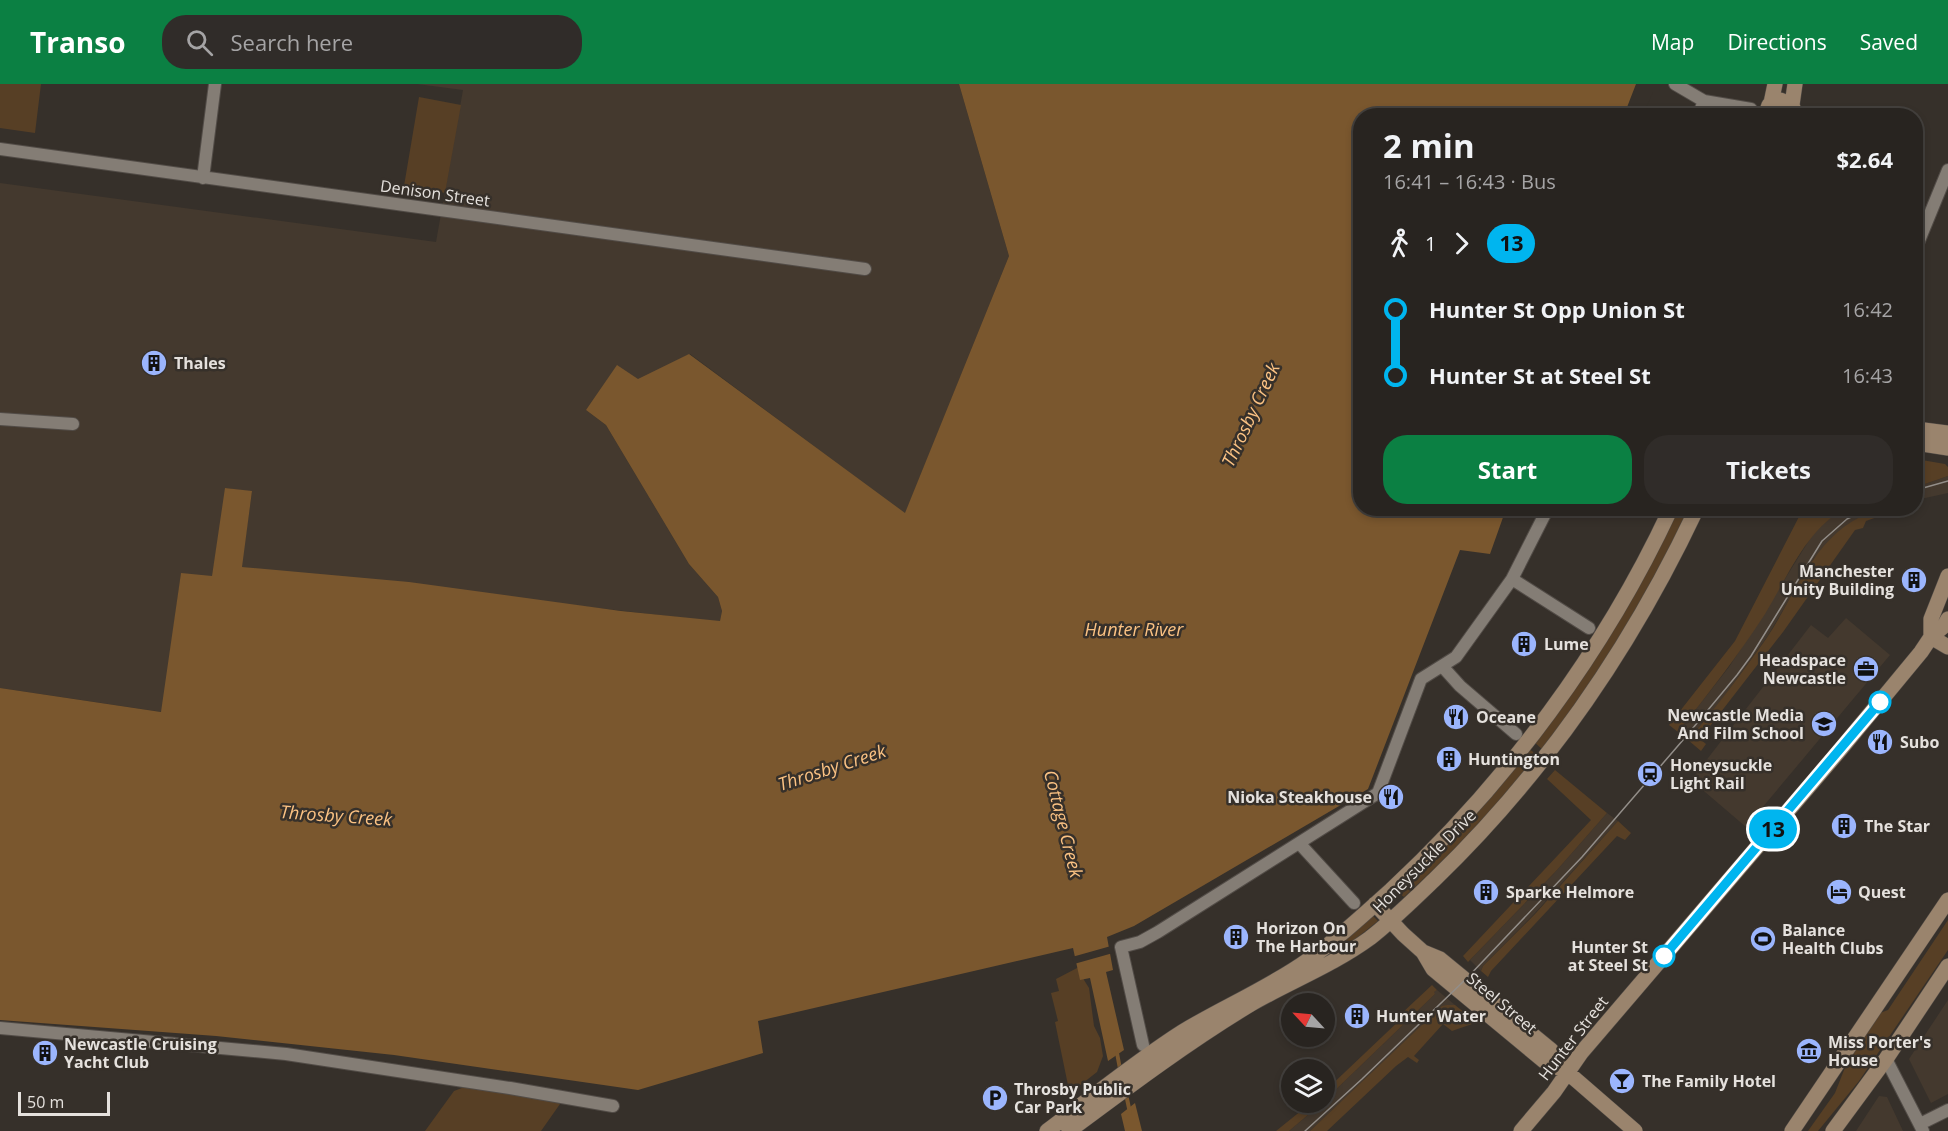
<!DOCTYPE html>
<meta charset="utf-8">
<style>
:root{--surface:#282420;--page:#302c29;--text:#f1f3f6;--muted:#a5a4a5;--line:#44413e;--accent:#0b8043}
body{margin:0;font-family:"Open Sans",sans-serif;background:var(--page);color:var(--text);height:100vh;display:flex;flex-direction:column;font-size:22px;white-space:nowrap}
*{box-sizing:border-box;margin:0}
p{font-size:20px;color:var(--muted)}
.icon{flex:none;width:33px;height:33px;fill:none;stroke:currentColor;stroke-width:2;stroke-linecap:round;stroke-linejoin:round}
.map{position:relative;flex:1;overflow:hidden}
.drawer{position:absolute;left:1353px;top:24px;width:570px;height:408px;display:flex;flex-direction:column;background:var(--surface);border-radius:24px;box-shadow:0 3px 9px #0003,0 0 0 2px var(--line)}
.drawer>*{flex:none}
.badge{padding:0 12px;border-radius:20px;font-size:21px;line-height:39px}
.needle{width:39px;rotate:296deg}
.tools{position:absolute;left:1281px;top:909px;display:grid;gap:12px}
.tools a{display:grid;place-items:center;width:54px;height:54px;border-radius:50%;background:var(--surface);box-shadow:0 3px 9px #0003,0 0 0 2px var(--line);font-size:30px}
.scale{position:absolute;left:18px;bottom:15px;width:92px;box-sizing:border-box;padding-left:6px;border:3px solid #e5e1dd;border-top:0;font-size:16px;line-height:21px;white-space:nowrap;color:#e5e1dd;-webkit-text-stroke:4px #36302a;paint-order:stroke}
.map>.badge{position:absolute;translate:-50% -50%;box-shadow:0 0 0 3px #fff}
.legs{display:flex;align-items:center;gap:9px;height:66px;padding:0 30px;font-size:20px}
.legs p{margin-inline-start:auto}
.summary{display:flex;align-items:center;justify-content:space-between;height:102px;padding:0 30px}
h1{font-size:33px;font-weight:700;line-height:45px}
.button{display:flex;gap:12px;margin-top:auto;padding:12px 30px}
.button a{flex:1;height:69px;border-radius:24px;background:var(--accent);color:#fff;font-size:24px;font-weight:700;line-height:69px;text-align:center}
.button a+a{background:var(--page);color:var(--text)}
ul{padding:0 30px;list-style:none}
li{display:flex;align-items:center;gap:21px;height:66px;font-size:22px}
li i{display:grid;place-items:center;width:9px;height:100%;margin:0 8px;background:currentColor}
li i::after{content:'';width:15px;height:15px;margin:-8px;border:4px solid;border-radius:50%;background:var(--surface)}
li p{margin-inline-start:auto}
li:first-child i{background:linear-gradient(#0000 50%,currentColor 0)}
li:last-child i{background:linear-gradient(currentColor 50%,#0000 0)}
header{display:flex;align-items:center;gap:36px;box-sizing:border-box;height:84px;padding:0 30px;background:var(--accent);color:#fff}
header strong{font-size:28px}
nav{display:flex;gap:33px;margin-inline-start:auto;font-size:21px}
.search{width:420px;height:54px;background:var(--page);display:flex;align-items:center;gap:15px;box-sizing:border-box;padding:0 21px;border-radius:24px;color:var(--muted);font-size:22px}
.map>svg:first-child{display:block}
.built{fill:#44392e}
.green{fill:#573f25}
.water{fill:#7a572e}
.pier{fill:#36302a}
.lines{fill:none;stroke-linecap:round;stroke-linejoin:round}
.stream{stroke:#7a572e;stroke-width:4}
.street-casing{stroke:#524c47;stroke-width:14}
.secondary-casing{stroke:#524c47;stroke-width:16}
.street{stroke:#847d75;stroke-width:12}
.secondary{stroke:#9a846d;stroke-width:15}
.tram{stroke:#938e89;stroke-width:1.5}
.line-1-casing{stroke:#fff;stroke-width:14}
.line-1{stroke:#00b5ef;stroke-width:9}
.stop-1-dot{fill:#fff;stroke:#00b5ef;stroke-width:3}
.labels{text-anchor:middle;stroke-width:5;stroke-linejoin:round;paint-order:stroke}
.street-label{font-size:16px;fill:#e5e1dd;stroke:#36302a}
.poi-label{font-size:16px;font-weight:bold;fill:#e5e1dd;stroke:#36302a;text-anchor:start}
.stop-label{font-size:16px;font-weight:bold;fill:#e5e1dd;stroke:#36302a;text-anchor:end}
.water-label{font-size:18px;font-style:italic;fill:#fbc283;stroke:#36302a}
</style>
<header>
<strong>Transo</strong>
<div class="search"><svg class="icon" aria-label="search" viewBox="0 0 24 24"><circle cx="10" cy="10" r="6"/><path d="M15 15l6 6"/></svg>Search here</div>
<nav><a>Map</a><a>Directions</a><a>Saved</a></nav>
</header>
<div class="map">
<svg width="1948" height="1047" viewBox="0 0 1948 1047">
<rect width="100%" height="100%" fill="#36302a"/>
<path class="built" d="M417 0H959L1009 172 905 430 690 270 586 326 606 341 689 480 718 513 722 527 720 538 241 483 252 408 226 404 212 493 181 490 162 628 0 604V99L436 158 463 6Z
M1948 392V409L1916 416V403Z
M1843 425H1880L1870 427 1814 474 1767 553 1716 624 1688 656 1678 648 1729 583 1746 557 1813 450 1832 432Z
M1846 534 1890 571 1746 743 1691 696 1811 541 1828 554Z
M1607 729 1618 737 1535 829 1483 882 1481 887 1470 876 1557 786Z
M1437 906 1455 921 1442 923 1310 1047H1289L1322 1019 1324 1018 1325 1016 1435 910 1433 908Z
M1948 916V1010L1931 1019 1909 975Z
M1879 1012 1887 1013 1903 1047H1856Z"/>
<path class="green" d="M0 0H41L35 49 0 44Z
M419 13 461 21 445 109 404 102Z
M1916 375 1945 380 1948 383V392L1916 403Z
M1676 425H1691L1617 559 1543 666 1533 657Z
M1803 425H1843C1803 451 1789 491 1765 530 1738 572 1708 610 1678 648L1669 641 1735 557Z
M1880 425 1897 426 1866 437 1863 444 1855 446 1783 548 1700 655 1706 660 1701 667 1688 656C1716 624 1741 590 1766 555 1800 504 1816 444 1880 425Z
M1527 663 1538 672C1496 722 1452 769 1404 813L1396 807Z
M1555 686 1607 729 1557 786 1468 878 1463 872 1591 736 1547 695Z
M1618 737 1631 749 1625 756 1617 752 1491 887 1488 893 1481 887 1483 882 1536 829Z
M1370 829 1378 837 1344 864 1191 947Z
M1948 836V866L1859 997 1818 1047H1808L1835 1009 1846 981 1880 929 1888 926Z
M1079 883 1084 896 1089 904 1094 942 1100 954 1103 972 1097 988 1074 1006H1069L1055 938 1058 937 1051 909 1059 907 1056 895Z
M1432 901 1437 906 1434 908 1435 910 1325 1016V1007L1403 933 1401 930Z
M1447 921H1455L1475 937 1472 940 1452 947 1443 940 1414 972 1419 976 1417 979 1408 973 1396 982 1327 1047H1310L1442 922Z
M467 1002 551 1016 560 1020 541 1047H425L454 1007Z
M1312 1018 1322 1019 1289 1047H1276Z"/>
<path class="water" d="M959 0H1662L1651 5 1641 31 1360 32V424L1506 425 1490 470 1460 466 1368 705 1134 842 1107 853 1113 886 1106 888 1124 966 1108 977 1090 894 1080 896 1073 864 758 937 763 969 638 1006 394 971 216 952 0 936V604L161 628 181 489 212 492 225 404 252 407 242 483 409 498 621 527 720 537 722 527 718 513 689 480 606 341 586 326 617 281 638 295 689 270 905 429 1009 172Z
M1135 1019 1142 1047H1125L1121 1030Z"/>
<path class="pier" d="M1636 0H1662L1659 8H1653L1643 31H1624Z
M1111 862 1113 869 1074 880 1072 873Z"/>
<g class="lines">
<path class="stream" d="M1117 969 1120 985
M1126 1010 1130 1029"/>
<g class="street-casing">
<path id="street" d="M1675 0 1704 17 1698 32
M1704 17 1751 25
M0 65 865 185
M203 94 215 0
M1916 164 1948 86
M0 335 73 340
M1512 495 1589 544
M1442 582 1460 602 1516 650
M1299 759 1354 819
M0 944 286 970 510 1004 613 1022
M1143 961 1121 863 1140 858 1158 848 1378 709 1421 595 1456 573 1512 495 1548 424
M1886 975 1923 1047
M1920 1040 1948 1026"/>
</g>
<g class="secondary-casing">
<path id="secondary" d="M1771 19 1775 0
M1792 21 1795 0
M1765 32 1769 21 1780 16 1792 21 1796 32
M1916 345 1948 349
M1916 359 1948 364
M1931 553V535L1948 492
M1931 553 1948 563
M1375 820 1403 850 1423 868 1440 875 1551 966 1567 988
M1423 868 1433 885 1544 977 1567 988 1635 1047
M1047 1047C1091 1014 1135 978 1182 948 1223 923 1269 904 1308 876 1338 855 1364 830 1391 806 1507 698 1604 568 1671 424
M1069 1047C1128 1003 1188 958 1251 920 1291 897 1333 881 1370 854 1393 836 1413 816 1434 796 1544 690 1632 562 1697 424
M1521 1047 1554 1008 1581 969 1840 666 1921 568 1931 553 1944 542 1948 535
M1792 1047 1948 816
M1833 1047 1886 975 1948 882"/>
</g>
<use href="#street" class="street"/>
<use href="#secondary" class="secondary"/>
<path class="tram" d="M1916 406 1948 397
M1305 1047 1362 995 1466 895 1582 773 1683 656 1737 591 1751 572 1822 457 1847 435 1870 424"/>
</g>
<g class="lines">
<g class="line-1-casing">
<path id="line-1" d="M1664 872 1880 618"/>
</g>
<use href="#line-1" class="line-1"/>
</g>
<defs>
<g id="building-disc" transform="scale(1.35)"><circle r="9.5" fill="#9bb5fd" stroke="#36302a"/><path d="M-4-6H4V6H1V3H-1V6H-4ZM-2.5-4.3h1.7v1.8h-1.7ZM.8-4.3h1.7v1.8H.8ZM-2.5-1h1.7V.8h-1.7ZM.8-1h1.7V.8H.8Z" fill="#111"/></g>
<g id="office-disc" transform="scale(1.35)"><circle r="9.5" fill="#9bb5fd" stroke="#36302a"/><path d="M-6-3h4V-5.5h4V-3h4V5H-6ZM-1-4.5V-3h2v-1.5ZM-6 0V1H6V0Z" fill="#111"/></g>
<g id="restaurant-disc" transform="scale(1.35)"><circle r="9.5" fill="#9bb5fd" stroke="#36302a"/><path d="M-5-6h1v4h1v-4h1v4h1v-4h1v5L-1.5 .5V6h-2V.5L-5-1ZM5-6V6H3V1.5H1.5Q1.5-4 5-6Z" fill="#111"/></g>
<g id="university-disc" transform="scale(1.35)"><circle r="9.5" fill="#9bb5fd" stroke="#36302a"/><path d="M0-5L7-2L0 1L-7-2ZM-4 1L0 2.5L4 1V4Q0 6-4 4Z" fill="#111"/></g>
<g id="station-disc" transform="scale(1.35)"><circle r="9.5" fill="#9bb5fd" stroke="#36302a"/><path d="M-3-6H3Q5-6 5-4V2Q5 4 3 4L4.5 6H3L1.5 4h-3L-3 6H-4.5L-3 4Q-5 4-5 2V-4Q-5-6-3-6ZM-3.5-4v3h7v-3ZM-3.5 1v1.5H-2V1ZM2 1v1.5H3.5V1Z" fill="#111"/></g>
<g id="hotel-disc" transform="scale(1.35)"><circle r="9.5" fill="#9bb5fd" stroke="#36302a"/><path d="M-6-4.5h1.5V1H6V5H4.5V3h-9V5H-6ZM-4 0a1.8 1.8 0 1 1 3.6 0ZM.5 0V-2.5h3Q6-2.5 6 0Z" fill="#111"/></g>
<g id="stadium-disc" transform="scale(1.35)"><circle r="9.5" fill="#9bb5fd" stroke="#36302a"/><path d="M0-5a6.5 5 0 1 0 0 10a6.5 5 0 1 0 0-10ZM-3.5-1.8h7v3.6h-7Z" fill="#111"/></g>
<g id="museum-disc" transform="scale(1.35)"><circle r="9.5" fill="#9bb5fd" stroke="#36302a"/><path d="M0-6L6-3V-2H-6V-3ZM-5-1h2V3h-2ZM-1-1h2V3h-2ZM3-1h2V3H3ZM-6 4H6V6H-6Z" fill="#111"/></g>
<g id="bar-disc" transform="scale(1.35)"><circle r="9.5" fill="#9bb5fd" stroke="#36302a"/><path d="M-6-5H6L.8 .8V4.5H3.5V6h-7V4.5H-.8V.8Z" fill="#111"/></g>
<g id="parking-disc" transform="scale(1.35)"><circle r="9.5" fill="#9bb5fd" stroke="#36302a"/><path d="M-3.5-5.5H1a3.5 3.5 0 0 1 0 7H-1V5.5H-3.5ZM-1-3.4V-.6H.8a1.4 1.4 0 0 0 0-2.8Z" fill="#111"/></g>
</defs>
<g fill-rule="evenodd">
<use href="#building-disc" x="154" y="279"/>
<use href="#building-disc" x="1914" y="496"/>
<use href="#building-disc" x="1524" y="560"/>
<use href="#office-disc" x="1866" y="585"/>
<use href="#restaurant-disc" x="1456" y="633"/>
<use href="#university-disc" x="1824" y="640"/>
<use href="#restaurant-disc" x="1880" y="658"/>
<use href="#building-disc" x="1449" y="675"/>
<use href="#station-disc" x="1650" y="690"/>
<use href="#restaurant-disc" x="1391" y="713"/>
<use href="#building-disc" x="1844" y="742"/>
<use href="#building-disc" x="1486" y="808"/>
<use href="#hotel-disc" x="1839" y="808"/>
<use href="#building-disc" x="1236" y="853"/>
<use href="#stadium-disc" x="1763" y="855"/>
<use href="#building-disc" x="1357" y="932"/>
<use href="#museum-disc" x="1809" y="967"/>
<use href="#building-disc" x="45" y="969"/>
<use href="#bar-disc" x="1622" y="997"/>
<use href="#parking-disc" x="995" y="1014"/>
</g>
<g class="stop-1-dot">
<circle cx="1880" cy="618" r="10"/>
<circle cx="1664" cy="872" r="10"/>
</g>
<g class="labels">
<g class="street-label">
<text transform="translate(435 109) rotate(8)" y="6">Denison Street</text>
<text transform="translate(1424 777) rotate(-45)" y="6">Honeysuckle Drive</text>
<text transform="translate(1502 919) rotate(40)" y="6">Steel Street</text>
<text transform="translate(1573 954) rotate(-52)" y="6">Hunter Street</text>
</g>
<g class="poi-label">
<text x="174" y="285">Thales</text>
<text x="1894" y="493" text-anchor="end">Manchester<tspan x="1894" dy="18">Unity Building</tspan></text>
<text x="1544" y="566">Lume</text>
<text x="1846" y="582" text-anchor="end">Headspace<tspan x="1846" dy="18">Newcastle</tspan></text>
<text x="1804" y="637" text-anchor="end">Newcastle Media<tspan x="1804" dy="18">And Film School</tspan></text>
<text x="1476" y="639">Oceane</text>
<text x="1900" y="664">Subo</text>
<text x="1468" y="681">Huntington</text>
<text x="1670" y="687">Honeysuckle<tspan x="1670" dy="18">Light Rail</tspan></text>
<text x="1372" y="719" text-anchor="end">Nioka Steakhouse</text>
<text x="1864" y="748">The Star</text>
<text x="1506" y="814">Sparke Helmore</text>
<text x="1858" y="814">Quest</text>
<text x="1256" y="850">Horizon On<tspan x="1256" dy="18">The Harbour</tspan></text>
<text x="1782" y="852">Balance<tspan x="1782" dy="18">Health Clubs</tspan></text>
<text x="1376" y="938">Hunter Water</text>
<text x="1828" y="964">Miss Porter's<tspan x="1828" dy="18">House</tspan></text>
<text x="64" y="966">Newcastle Cruising<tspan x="64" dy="18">Yacht Club</tspan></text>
<text x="1642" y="1003">The Family Hotel</text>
<text x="1014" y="1011">Throsby Public<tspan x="1014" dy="18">Car Park</tspan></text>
</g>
<g class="stop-label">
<text x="1648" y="869">Hunter St<tspan x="1648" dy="18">at Steel St</tspan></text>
</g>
<g class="water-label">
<text transform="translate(1251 331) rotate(-65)" y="6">Throsby Creek</text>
<text x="1134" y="552">Hunter River</text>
<text transform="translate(832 684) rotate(-18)" y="6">Throsby Creek</text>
<text transform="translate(336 732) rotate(4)" y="6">Throsby Creek</text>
<text transform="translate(1063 740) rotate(76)" y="6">Cottage Creek</text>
</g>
</g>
</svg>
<div class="tools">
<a><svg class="needle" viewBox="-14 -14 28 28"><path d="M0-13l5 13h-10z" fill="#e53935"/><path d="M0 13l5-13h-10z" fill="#a5a4a5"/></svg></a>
<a><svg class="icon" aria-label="layers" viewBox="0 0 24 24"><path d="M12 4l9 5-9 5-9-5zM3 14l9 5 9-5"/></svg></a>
</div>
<div class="scale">50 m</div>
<b class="badge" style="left:1773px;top:745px;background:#00b5ef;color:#111">13</b>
<section class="drawer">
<div class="summary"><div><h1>2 min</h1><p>16:41 – 16:43 · Bus</p></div><b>$2.64</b></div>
<div class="legs"><svg class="icon" aria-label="walk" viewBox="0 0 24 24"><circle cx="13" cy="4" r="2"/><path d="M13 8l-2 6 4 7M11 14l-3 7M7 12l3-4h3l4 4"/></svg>1<svg class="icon" aria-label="forward" viewBox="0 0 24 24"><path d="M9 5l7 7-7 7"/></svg><b class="badge" style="background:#00b5ef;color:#111">13</b></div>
<ul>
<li><i style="color:#00b5ef"></i><b>Hunter St Opp Union St</b><p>16:42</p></li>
<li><i style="color:#00b5ef"></i><b>Hunter St at Steel St</b><p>16:43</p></li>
</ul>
<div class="button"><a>Start</a><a>Tickets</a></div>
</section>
</div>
